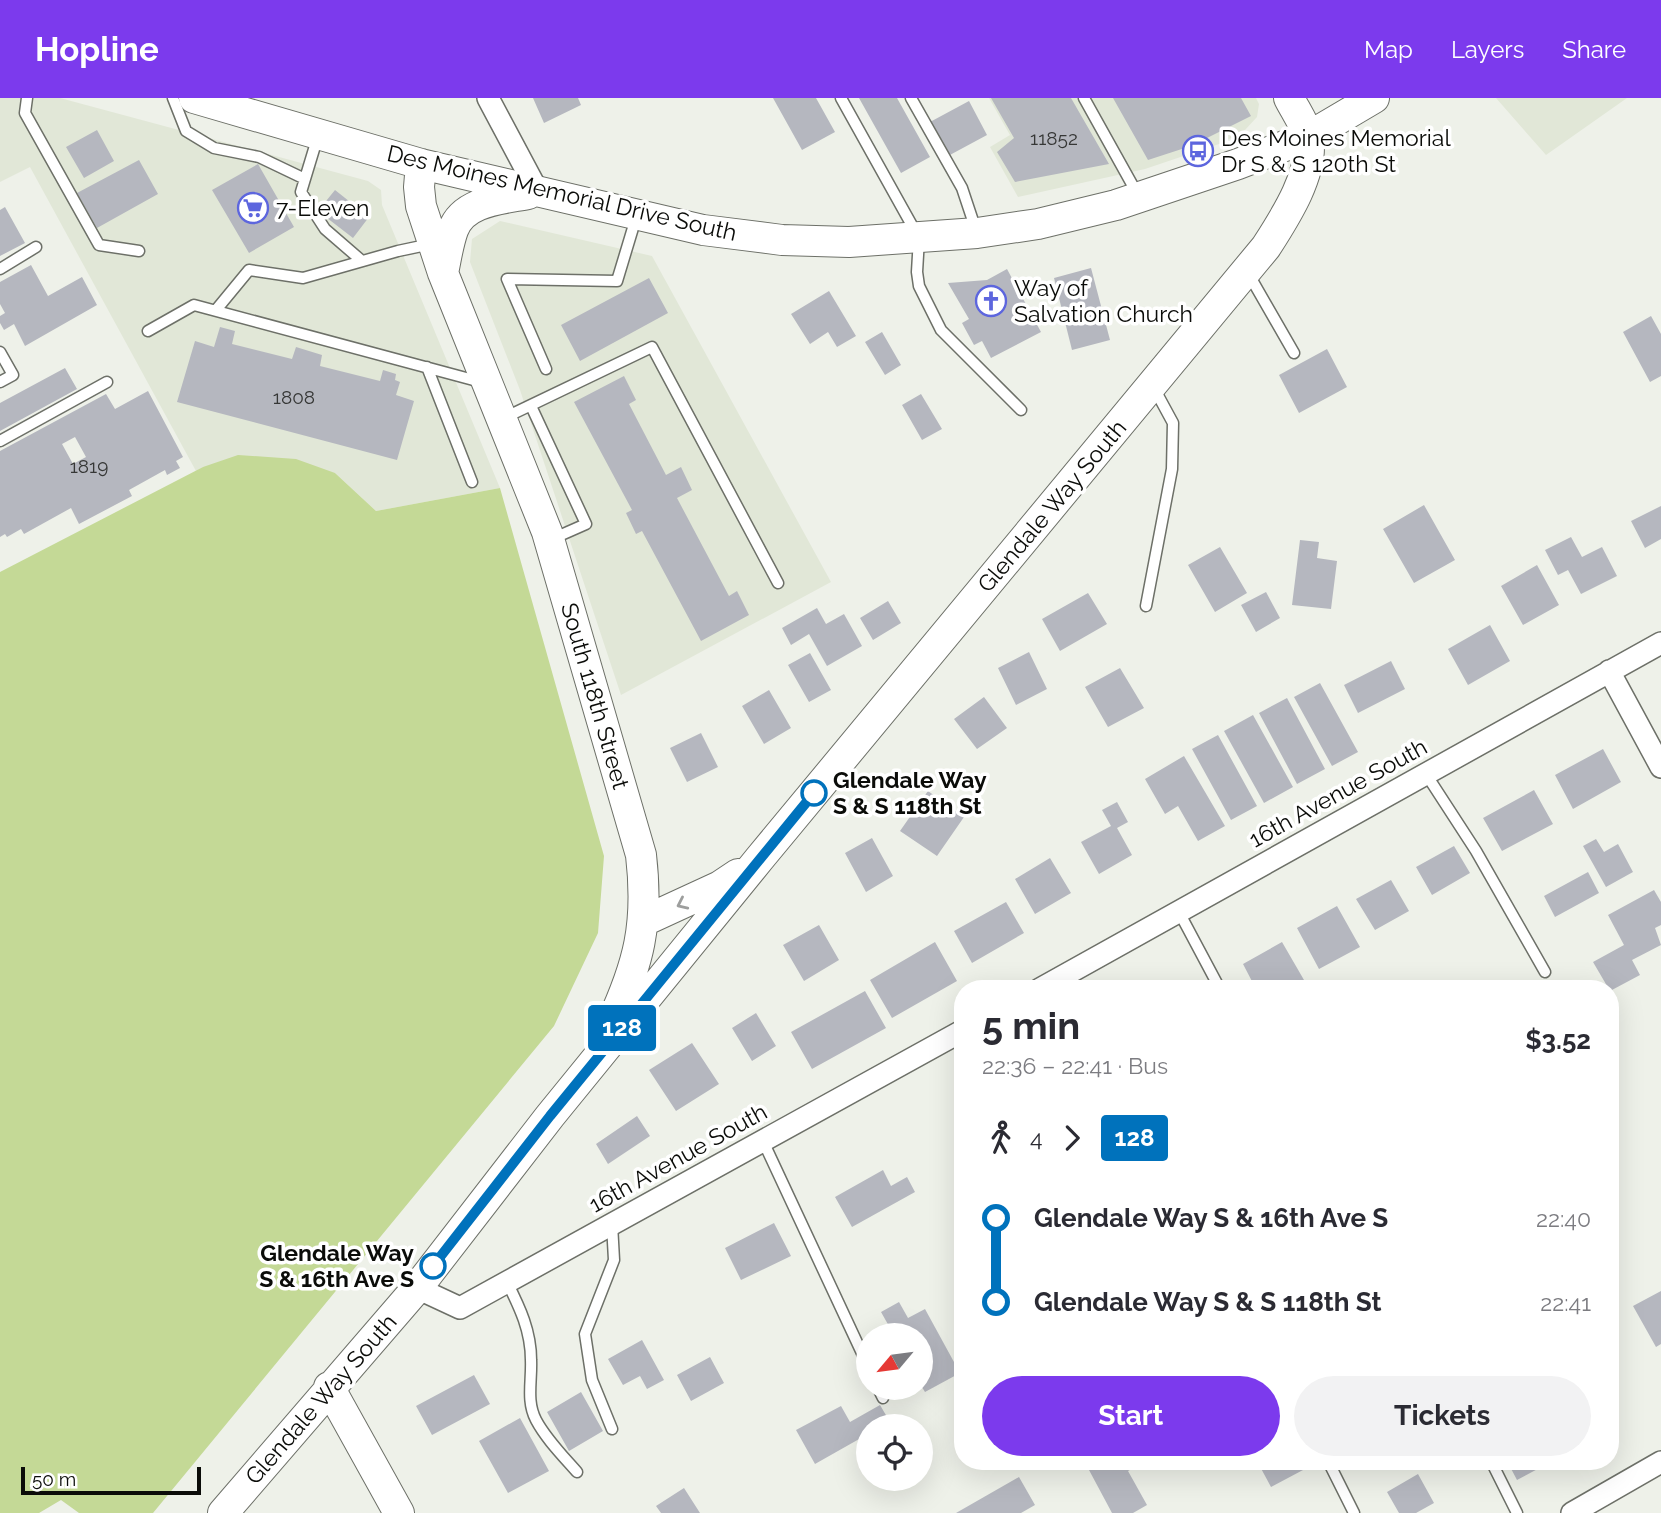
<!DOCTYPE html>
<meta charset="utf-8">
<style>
:root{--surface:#fff;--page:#f2f2f3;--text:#2b2b33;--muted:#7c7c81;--accent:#7c3aed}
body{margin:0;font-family:Raleway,sans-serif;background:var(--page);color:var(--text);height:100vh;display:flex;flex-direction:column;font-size:26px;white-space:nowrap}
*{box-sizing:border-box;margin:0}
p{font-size:23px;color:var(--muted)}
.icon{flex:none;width:38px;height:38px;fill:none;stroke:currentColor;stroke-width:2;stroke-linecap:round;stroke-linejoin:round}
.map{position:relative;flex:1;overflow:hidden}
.panel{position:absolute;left:954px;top:882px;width:665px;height:490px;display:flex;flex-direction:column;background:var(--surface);border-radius:28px;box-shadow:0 7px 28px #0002}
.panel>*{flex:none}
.badge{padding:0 14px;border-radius:5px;font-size:24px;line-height:46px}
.needle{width:46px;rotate:241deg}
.tools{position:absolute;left:856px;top:1225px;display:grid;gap:14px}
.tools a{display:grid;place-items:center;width:77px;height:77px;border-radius:50%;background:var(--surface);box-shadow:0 7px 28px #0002;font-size:35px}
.scale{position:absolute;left:21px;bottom:18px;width:180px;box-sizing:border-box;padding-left:7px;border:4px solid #0b0c09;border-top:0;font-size:19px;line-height:24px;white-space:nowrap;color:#0b0c09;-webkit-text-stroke:5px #fff;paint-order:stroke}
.map>.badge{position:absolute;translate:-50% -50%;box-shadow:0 0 0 4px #fff}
.legs{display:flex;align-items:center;gap:10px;height:77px;padding:0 28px;font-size:23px}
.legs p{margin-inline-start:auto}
.overview{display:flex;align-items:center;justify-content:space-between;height:119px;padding:0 28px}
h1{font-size:38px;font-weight:700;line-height:52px}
.primary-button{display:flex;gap:14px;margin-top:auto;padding:14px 28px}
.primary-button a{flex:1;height:80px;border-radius:42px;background:var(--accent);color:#fff;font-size:28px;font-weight:700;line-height:80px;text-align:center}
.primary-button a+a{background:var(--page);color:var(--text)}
ul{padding:0 28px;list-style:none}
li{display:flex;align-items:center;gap:24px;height:84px;font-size:26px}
li i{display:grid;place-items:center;width:10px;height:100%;margin:0 9px;background:currentColor}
li i::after{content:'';width:18px;height:18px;margin:-9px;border:5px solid;border-radius:50%;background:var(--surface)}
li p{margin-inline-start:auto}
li:first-child i{background:linear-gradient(#0000 50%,currentColor 0)}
li:last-child i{background:linear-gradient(currentColor 50%,#0000 0)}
header{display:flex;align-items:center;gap:42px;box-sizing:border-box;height:98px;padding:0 35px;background:var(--accent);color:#fff}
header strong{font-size:33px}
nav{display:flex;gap:38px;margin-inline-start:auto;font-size:24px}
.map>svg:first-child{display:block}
.built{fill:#e1e7d7}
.green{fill:#c4d996}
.building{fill:#b5b7bf;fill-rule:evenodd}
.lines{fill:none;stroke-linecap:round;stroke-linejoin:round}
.lane-casing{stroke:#6d7068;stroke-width:13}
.street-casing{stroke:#6d7068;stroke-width:24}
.secondary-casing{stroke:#6d7068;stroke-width:32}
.lane{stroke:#fff;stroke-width:10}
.street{stroke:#fff;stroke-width:21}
.secondary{stroke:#fff;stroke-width:30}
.oneway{stroke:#9d9e9d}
.line-1-casing{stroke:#fff;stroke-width:16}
.line-1{stroke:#0072bc;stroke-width:10}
.stop-1-dot{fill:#fff;stroke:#0072bc;stroke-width:3.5}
.labels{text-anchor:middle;stroke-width:7;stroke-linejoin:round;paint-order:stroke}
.number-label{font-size:19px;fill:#363736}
.poi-label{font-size:23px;fill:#0b0c09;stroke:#fff;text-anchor:start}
.street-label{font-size:23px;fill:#0b0c09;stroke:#fff}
.stop-label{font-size:23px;font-weight:bold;fill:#0b0c09;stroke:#fff;text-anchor:start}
</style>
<header>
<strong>Hopline</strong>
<nav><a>Map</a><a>Layers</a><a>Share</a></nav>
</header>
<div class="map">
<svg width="1661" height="1415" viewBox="0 0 1661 1415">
<rect width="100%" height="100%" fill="#eef1e9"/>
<path class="built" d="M0 0H60L368 83 381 92 382 107 500 390 376 413 335 375 203 369 196 373 30 69 0 84Z
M989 0H1256L1259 6 1257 19 1245 32 1222 45 1145 71 1018 99 990 49 1010 37Z
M1496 0H1627L1546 57Z
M500 123 652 158 831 484 621 597 520 292 470 164 472 141Z"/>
<path class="green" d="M238 357 296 361 335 375 376 413 500 390 604 758 598 835 554 928 153 1415H79L61 1402 39 1415H0V474L203 369Z"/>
<path class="building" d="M533 0H578L581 7 544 25Z
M773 0H816L835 34 802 52Z
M859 0H897L930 59 901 75Z
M991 0H1071L1109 66 1015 84 997 54 1014 40Z
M1113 0H1241L1251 18 1191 48 1148 62Z
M969 3 987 37 948 58 930 24Z
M97 32 114 63 84 80 66 49Z
M139 62 158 96 97 130 77 95Z
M258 66 294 129 249 155 212 92Z
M335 92 369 119 353 140 318 113Z
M5 109 25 145 0 158V112Z
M31 167 48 198 82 179 97 207 25 248 14 226 4 232 0 225V218L5 215 0 206V184Z
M1091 170 1110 242 1072 252 1054 180Z
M1007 171 1041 234 991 260 982 243 974 247 962 225 969 221 948 185 987 182Z
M649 180 668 215 580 263 561 227Z
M829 193 856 238 837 249 828 234 810 246 791 216Z
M1651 218 1661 236V278L1650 284 1623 234Z
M220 229 235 233 232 246 292 261 296 249 322 257 320 268 380 283 383 272 396 276 395 282 400 284 396 297 414 303 397 362 177 304 195 243 214 249Z
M882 234 901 267 885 277 865 244Z
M1327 251 1347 289 1299 315 1279 277Z
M65 270 77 291 0 333V305Z
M624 278 636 302 629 306 666 377 681 369 692 392 677 400 729 498 737 493 749 517 701 543 642 433 636 436 626 415 632 412 574 304Z
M148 293 183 359 176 363 180 370 167 377 165 372 129 392 132 398 79 426 71 410 24 436 21 431 7 439 5 436 0 439V353L106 296 115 311ZM75 339 86 359 73 366 62 346Z
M921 296 942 331 922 342 902 307Z
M1424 407 1455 462 1414 485 1383 431Z
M1661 408V441L1645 450 1631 423Z
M1571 439 1582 459 1602 449 1617 478 1581 496 1568 472 1558 477 1545 452Z
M1300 442 1319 444 1317 460 1337 463 1331 511 1292 507Z
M1220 449 1247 495 1215 514 1188 467Z
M1537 467 1559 507 1523 527 1501 488Z
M1266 494 1280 520 1256 534 1241 507Z
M1088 495 1107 526 1060 553 1042 521Z
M888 503 901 525 873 542 860 520Z
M817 510 826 526 844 516 862 548 827 568 809 536 791 547 782 530Z
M1490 527 1510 563 1468 587 1448 551Z
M1029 554 1047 591 1016 607 998 570Z
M810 555 831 592 809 604 788 567Z
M1391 563 1405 591 1358 615 1344 587Z
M1120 570 1144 610 1108 629 1085 589Z
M1320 585 1358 654 1332 668 1294 599Z
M769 592 791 630 764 646 742 608Z
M984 599 1007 630 977 651 954 621Z
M1287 600 1325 671 1297 686 1259 615Z
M1253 617 1293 689 1264 705 1224 633Z
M701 635 718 669 687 684 670 650Z
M1218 637 1257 708 1231 722 1192 651Z
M1603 651 1621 684 1573 711 1555 677Z
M1184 658 1225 728 1198 743 1178 708 1165 716 1145 681Z
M1534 692 1553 726 1502 753 1483 720Z
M928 693 964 719 937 758 900 733Z
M1117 704 1128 724 1117 730 1132 757 1099 776 1081 744 1111 728 1102 712Z
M872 740 893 778 866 794 845 755Z
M1596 741 1604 754 1618 746 1633 774 1606 789 1583 748Z
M1454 748 1470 775 1432 797 1416 769Z
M1050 760 1071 795 1035 816 1015 781Z
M1588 774 1599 795 1555 819 1544 798Z
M1391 782 1409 813 1375 832 1356 801Z
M1654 792 1661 804V827L1655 830 1661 847 1632 862 1640 877 1610 893 1593 864 1624 847 1608 817Z
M1006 804 1024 835 972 865 954 833Z
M1337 808 1360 849 1319 871 1297 830Z
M819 827 839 862 804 883 783 847Z
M935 844 957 883 892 920 870 882Z
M1282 844 1304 882 1287 891H1256L1243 866Z
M865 893 886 930 812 971 791 934Z
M756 915 776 948 752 963 732 930Z
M692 945 719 986 676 1013 649 972Z
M637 1018 650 1038 608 1066 596 1046Z
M883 1072 891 1088 907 1079 915 1094 852 1129 835 1099Z
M774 1125 791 1158 741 1182 725 1150Z
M1661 1193V1246L1656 1249 1633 1208Z
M899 1204 908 1220 925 1211 960 1275 925 1294 920 1286V1237H894L881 1214Z
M642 1242 664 1282 647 1291 640 1278 623 1287 608 1261Z
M710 1259 724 1285 691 1303 677 1277Z
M474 1277 490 1306 432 1337 416 1308Z
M581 1294 603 1333 569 1353 547 1314Z
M880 1307 890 1324 882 1328H868V1336L815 1366 796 1332 841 1308 850 1324Z
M520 1320 549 1373 508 1395 479 1343Z
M1105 1363H1146L1128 1373 1147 1407 1133 1415H1112L1089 1372Z
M1257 1363H1298L1303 1372 1271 1389Z
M1507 1363H1546L1547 1366 1517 1382Z
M1418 1376 1434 1405 1416 1415H1399L1387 1394Z
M1019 1379 1035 1407 1021 1415H956Z
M684 1390 700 1415H661L656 1408Z"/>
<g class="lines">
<g class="lane-casing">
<path id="lane" d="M27 0 25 15 99 147 139 153
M173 0 186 33 214 50 259 59 305 81
M841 0 919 140 917 174 919 188 941 232 1021 312
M911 0 962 90 976 132
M1084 0 1138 97
M318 38 301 94 325 131 362 163
M0 171 36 149
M1248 175 1294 255
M216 212 249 172 303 180 398 153 431 146
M148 233 194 207 481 284
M0 254 13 277 0 284
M427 269 472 384
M546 271 507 181 617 183 636 120
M531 308 586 426 552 441
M504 320 652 249 778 485
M0 343 107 284
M1146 508 1172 371 1173 325 1154 290
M1426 676 1476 753 1545 874
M1179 814 1220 891
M763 1043 868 1268
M612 1126 614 1162 585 1236 592 1282 612 1331
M507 1184C520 1210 531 1233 531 1262 532 1283 526 1303 536 1322 546 1341 563 1358 577 1374
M878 1290 883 1300
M1328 1363 1354 1415
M1491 1363 1517 1415"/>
</g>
<g class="street-casing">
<path id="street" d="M488 0 538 94
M1609 573 1661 669
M1040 891 1661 545
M417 1190 460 1210 962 933
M1572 1415 1661 1364"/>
</g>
<g class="secondary-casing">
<path id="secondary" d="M194 0 421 66 703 132 782 142 849 144 977 135 1038 126 1116 107 1238 66 1308 39 1374 0
M421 66 419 89 421 108 443 175 547 434 641 757C649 826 639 866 610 928
M443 175C446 161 448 146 453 132 463 103 502 101 528 96
M644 823 720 788 738 776
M329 1289 399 1415
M223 1415 417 1190 550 1018 760 760 1266 149C1284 121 1315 74 1308 39 1305 26 1295 12 1289 0"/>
</g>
<use href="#lane" class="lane"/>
<use href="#street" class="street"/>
<use href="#secondary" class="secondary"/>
</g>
<defs><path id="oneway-chevron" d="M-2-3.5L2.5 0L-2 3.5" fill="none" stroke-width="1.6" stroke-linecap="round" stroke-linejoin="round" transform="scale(1.75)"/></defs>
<use class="oneway" href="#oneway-chevron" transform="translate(682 806) rotate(155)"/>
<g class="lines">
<g class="line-1-casing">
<path id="line-1" d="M433 1168 550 1018 814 695"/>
</g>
<use href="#line-1" class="line-1"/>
</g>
<defs>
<g id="bus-ring" transform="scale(1.575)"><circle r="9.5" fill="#fff" stroke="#5d66de" stroke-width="1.5"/><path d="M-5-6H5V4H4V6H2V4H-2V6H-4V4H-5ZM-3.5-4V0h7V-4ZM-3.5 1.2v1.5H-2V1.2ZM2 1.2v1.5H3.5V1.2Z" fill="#5d66de"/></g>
<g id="supermarket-ring" transform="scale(1.575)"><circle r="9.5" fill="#fff" stroke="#5d66de" stroke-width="1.5"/><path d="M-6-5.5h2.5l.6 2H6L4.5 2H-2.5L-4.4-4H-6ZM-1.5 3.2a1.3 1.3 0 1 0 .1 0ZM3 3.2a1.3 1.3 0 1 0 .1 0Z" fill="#5d66de"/></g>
<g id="church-ring" transform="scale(1.575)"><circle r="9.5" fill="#fff" stroke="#5d66de" stroke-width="1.5"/><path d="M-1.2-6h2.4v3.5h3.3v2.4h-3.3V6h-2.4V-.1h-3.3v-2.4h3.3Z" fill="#5d66de"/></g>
</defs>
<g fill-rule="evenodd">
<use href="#bus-ring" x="1198" y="53"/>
<use href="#supermarket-ring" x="253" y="110"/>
<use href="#church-ring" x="991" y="203"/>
</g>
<g class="stop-1-dot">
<circle cx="814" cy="695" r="12"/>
<circle cx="433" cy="1168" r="12"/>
</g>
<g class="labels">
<g class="number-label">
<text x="1054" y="47">11852</text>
<text x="294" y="306">1808</text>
<text x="89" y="375">1819</text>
</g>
<g class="poi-label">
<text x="1221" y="48">Des Moines Memorial<tspan x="1221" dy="26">Dr S &amp; S 120th St</tspan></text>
<text x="276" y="118">7-Eleven</text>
<text x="1014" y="198">Way of<tspan x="1014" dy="26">Salvation Church</tspan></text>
</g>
<g class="street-label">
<text transform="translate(562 95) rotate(13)" y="8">Des Moines Memorial Drive South</text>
<text transform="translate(1052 408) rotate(-50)" y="8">Glendale Way South</text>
<text transform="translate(595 598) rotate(74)" y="8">South 118th Street</text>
<text transform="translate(1338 695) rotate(-29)" y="8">16th Avenue South</text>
<text transform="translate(678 1060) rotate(-29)" y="8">16th Avenue South</text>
<text transform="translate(321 1301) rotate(-49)" y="8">Glendale Way South</text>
</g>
<g class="stop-label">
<text x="833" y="690">Glendale Way<tspan x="833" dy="26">S &amp; S 118th St</tspan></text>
<text x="414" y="1163" text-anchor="end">Glendale Way<tspan x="414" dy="26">S &amp; 16th Ave S</tspan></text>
</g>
</g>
</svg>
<div class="tools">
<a><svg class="needle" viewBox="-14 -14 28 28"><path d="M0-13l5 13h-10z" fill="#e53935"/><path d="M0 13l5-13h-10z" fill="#7c7c81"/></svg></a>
<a><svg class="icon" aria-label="locate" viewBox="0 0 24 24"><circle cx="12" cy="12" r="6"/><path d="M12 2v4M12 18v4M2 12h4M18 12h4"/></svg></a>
</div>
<div class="scale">50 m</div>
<b class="badge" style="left:622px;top:930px;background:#0072bc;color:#fff">128</b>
<section class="panel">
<div class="overview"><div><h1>5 min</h1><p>22:36 – 22:41 · Bus</p></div><b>$3.52</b></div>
<div class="legs"><svg class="icon" aria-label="walk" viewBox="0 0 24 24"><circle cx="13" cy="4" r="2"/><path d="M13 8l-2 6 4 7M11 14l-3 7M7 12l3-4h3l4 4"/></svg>4<svg class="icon" aria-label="forward" viewBox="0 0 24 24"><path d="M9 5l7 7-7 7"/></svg><b class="badge" style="background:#0072bc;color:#fff">128</b></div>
<ul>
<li><i style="color:#0072bc"></i><b>Glendale Way S &amp; 16th Ave S</b><p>22:40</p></li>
<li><i style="color:#0072bc"></i><b>Glendale Way S &amp; S 118th St</b><p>22:41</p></li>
</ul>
<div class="primary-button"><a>Start</a><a>Tickets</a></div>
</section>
</div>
